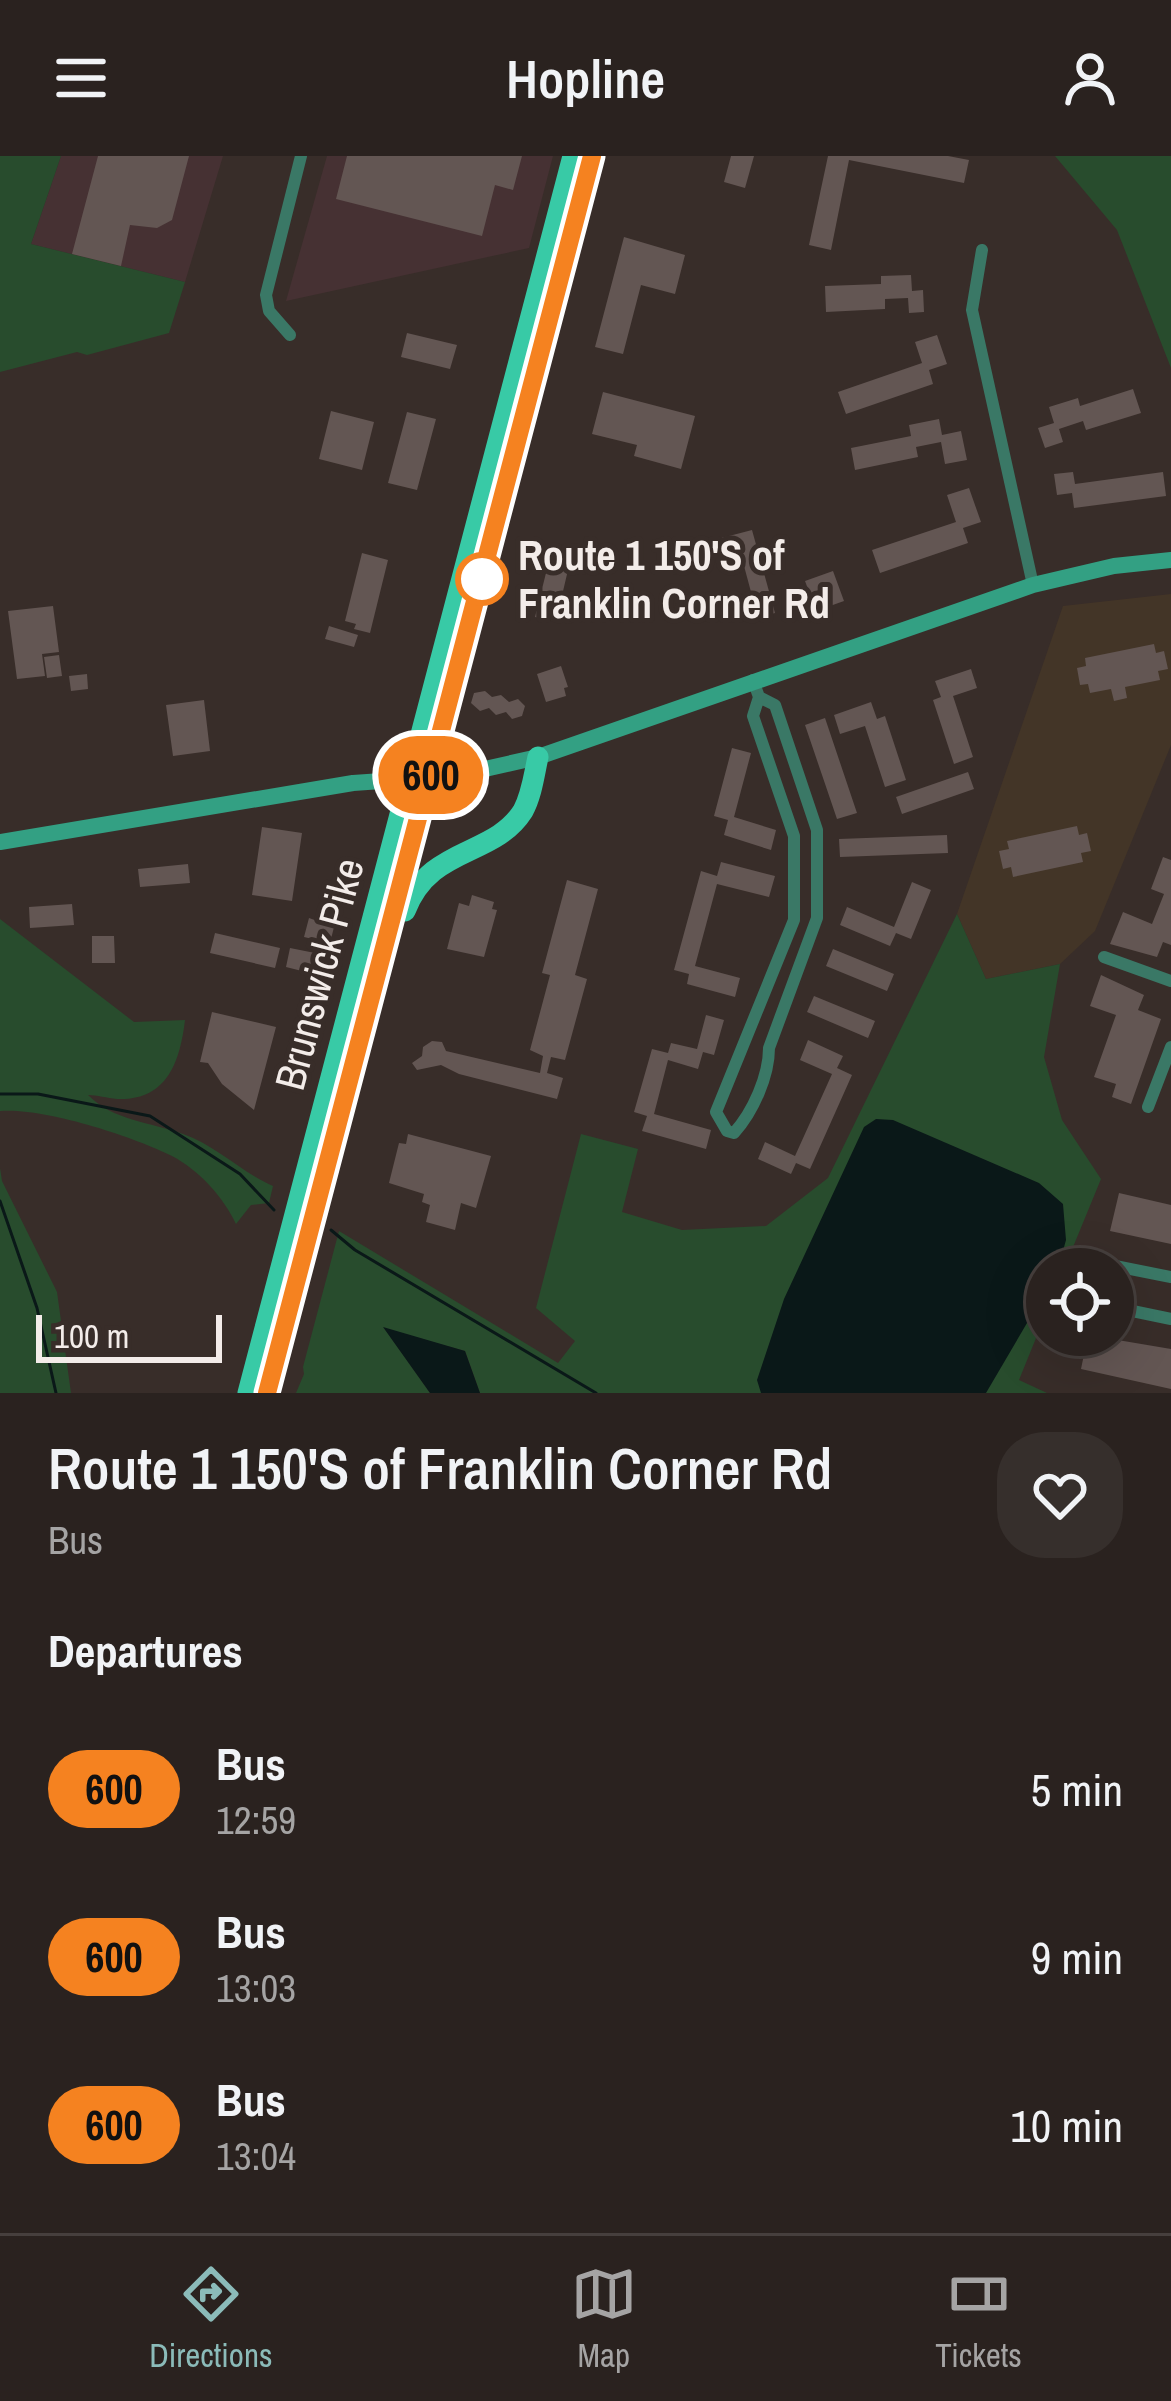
<!DOCTYPE html>
<style>
:root{--surface:#2a221f;--page:#362f2c;--text:#f1f3f6;--muted:#a5a4a4;--line:#463f3d;--accent:#8bbbb9}
body{margin:0;font-family:"Archivo Narrow",sans-serif;background:var(--page);color:var(--text);height:100vh;display:flex;flex-direction:column;font-size:45px;white-space:nowrap}
*{box-sizing:border-box;margin:0}
p{font-size:39px;color:var(--muted)}
.icon{flex:none;width:66px;height:66px;fill:none;stroke:currentColor;stroke-width:2;stroke-linecap:round;stroke-linejoin:round}
.map{position:relative;height:1237px;overflow:hidden}
.panel{display:flex;flex-direction:column;background:var(--surface);flex:1}
.panel>*{flex:none}
.badge{padding:0 24px;border-radius:39px;font-size:42px;line-height:78px}
.tools{position:absolute;left:1026px;top:1092px;display:grid;gap:24px}
.tools a{display:grid;place-items:center;width:108px;height:108px;border-radius:50%;background:var(--surface);box-shadow:0 12px 48px #0002,0 0 0 3px var(--line);font-size:60px}
.scale{position:absolute;left:36px;bottom:30px;width:186px;box-sizing:border-box;padding-left:12px;border:6px solid #f3ece9;border-top:0;font-size:33px;line-height:42px;white-space:nowrap;color:#f3ece9;-webkit-text-stroke:9px #382d29;paint-order:stroke}
.map>.badge{position:absolute;translate:-50% -50%;box-shadow:0 0 0 6px #fff}
h2{padding:0 48px;font-size:45px;line-height:108px}
.round{display:grid;place-items:center;flex:none;width:126px;height:126px;border-radius:48px;background:var(--page)}
.overview{display:flex;align-items:center;justify-content:space-between;height:204px;padding:0 48px}
h1{font-size:57px;font-weight:600;line-height:90px}
ul{padding:0;list-style:none}
li{display:flex;align-items:center;gap:36px;height:168px;padding:0 48px}
li div{flex:1}
li b{display:block;font-size:45px}
li em{font-style:normal}
li .badge{min-width:132px;font-weight:700;text-align:center}
header{display:flex;justify-content:space-between;align-items:center;height:156px;padding:0 48px;background:var(--surface);font-size:54px;font-weight:600}
.dock{display:flex;justify-content:space-around;align-items:center;height:168px;border-top:3px solid var(--line);background:var(--surface);font-size:33px;color:var(--muted)}
.dock a{display:grid;justify-items:center;gap:6px}
.dock .on{color:var(--accent)}
.map>svg:first-child{display:block}
.commercial{fill:#433527}
.industrial{fill:#463133}
.green{fill:#284c2d}
.water{fill:#0a1818}
.lines{fill:none;stroke-linecap:round;stroke-linejoin:round}
.stream{stroke:#0a1818;stroke-width:3}
.building{fill:#635653}
.minor{stroke:#3a7866;stroke-width:12}
.secondary{stroke:#33a083;stroke-width:16}
.trunk{stroke:#38caa6;stroke-width:21}
.line-casing{stroke:#fff;stroke-width:27}
.line{stroke:#f58220;stroke-width:18}
.stop-dot{fill:#fff;stroke:#f58220;stroke-width:6}
.labels{text-anchor:middle;stroke-width:10;stroke-linejoin:round;paint-order:stroke}
.stop-label{font-size:42px;font-weight:bold;fill:#f3ece9;stroke:#382d29;text-anchor:start}
.street-label{font-size:42px;fill:#f3ece9;stroke:#382d29}
</style>
<header><svg class="icon" aria-label="menu" viewBox="0 0 24 24"><path d="M4 6h16M4 12h16M4 18h16"/></svg>Hopline<svg class="icon" aria-label="person" viewBox="0 0 24 24"><circle cx="12" cy="8" r="4"/><path d="M4 21q1-7 8-7t8 7"/></svg></header>
<div class="map">
<svg width="1171" height="1237" viewBox="0 0 1171 1237">
<rect width="100%" height="100%" fill="#382d29"/>
<path class="commercial" d="M1171 438V589L1095 775 1060 808 986 823 957 758 1063 450Z"/>
<path class="industrial" d="M61 0H223L185 126 31 88Z
M327 0H553L529 92 286 145Z"/>
<path class="green" d="M0 0H61L31 88 185 126 169 177 87 199 77 196 0 216Z
M1055 0H1171V212L1117 74Z
M957 758 986 823 1060 808 1044 901 1062 964 1101 1023 1064 1113H1047V1155L1019 1224 1047 1237H480L465 1195 385 1173 430 1237H296L304 1218 303 1211 339 1075 558 1207 575 1185 536 1152 581 978 638 993 622 1056 682 1074 766 1070 828 1022Z
M0 763 134 866 185 864C180 906 167 945 117 943 107 942 97 939 88 939 114 965 150 966 183 978 217 990 241 1016 273 1030L269 1047 251 1049 236 1068C224 1042 199 1014 172 1000 133 980 42 951 0 955Z
M0 1012 2 1025 57 1136 71 1237H0Z"/>
<path class="water" d="M876 963 893 964 1039 1027 1063 1048 1066 1084 1058 1113H1047V1133L986 1237H761L757 1224 784 1143 864 971Z
M383 1171 465 1195 480 1237H430Z"/>
<g class="lines">
<path class="stream" d="M0 938H38L150 960 240 1018 274 1054
M0 1045 37 1152 56 1237
M331 1074 355 1094 596 1237"/>
</g>
<path class="building" d="M98 0H189L172 64 157 72 130 69 121 110 72 98Z
M347 0H522L513 34 495 29 482 80 336 43Z
M731 0H754L745 32 724 26Z
M828 0H948L969 4 964 27 849 4 831 94 809 89Z
M624 81 685 99 675 138 641 129 623 198 595 191Z
M911 119 912 135 923 134 924 156 909 157 908 142 885 143V153L826 156 825 130 881 128V120Z
M407 177 457 189 450 213 401 201Z
M937 179 947 208 929 214 933 228 846 258 838 236 922 207 915 186Z
M1133 233 1141 257 1086 274 1083 265 1059 273 1063 286 1045 292 1038 272 1054 267 1049 251 1078 242 1080 250Z
M603 236 695 260 681 313 634 300 637 289 592 278Z
M331 255 374 266 362 314 319 303Z
M407 256 436 263 417 334 388 327Z
M939 263 942 279 961 275 967 304 945 308 941 286 916 291 918 301 855 314 851 292 911 280 909 269Z
M1073 316 1075 328 1163 316 1166 340 1074 352 1072 337 1057 339 1054 318Z
M969 332 981 366 963 372 968 387 880 417 872 394 956 366 947 339Z
M752 374 775 457 758 462 740 395 711 403 706 386Z
M362 397 388 404 370 477 354 473 356 468 345 465Z
M548 409 568 414 556 465 535 461Z
M833 415 844 445 816 455 805 425Z
M53 450 59 496 42 498 45 520 17 523 8 455Z
M329 470 358 479 354 491 325 483Z
M1154 488 1156 497 1164 495 1168 513 1158 515 1160 524 1125 531 1127 542 1114 545 1111 533 1090 537 1088 528 1080 529 1077 512 1086 510 1085 502Z
M59 499 62 520 47 522 44 501Z
M561 510 568 531 564 532 566 540 546 546 537 518Z
M971 513 977 532 953 540 973 601 954 608 933 544 941 541 935 525Z
M87 518 88 533 71 535 69 520Z
M485 535 492 541 501 539 509 546 518 543 525 550 522 560 512 563 506 556 496 559 489 552 480 555 471 547 474 537Z
M204 544 210 595 173 600 166 549Z
M871 546 877 563 885 560 906 624 885 631 865 570 840 578 834 559Z
M825 562 857 657 837 663 805 569Z
M732 592 751 597 734 661 776 674 771 694 724 679 728 664 714 660Z
M968 616 974 633 902 658 896 641Z
M1077 670 1079 679 1087 677 1091 695 1081 697 1083 706 1013 721 1011 711 1003 713 999 695 1009 693 1007 685Z
M262 671 302 677 292 745 252 739Z
M947 679 948 697 840 701 839 683Z
M1163 701 1171 704V789L1163 786 1157 801 1110 788 1123 756 1152 768 1164 738 1151 733Z
M721 706 775 720 769 741 717 728 695 810 740 822 735 841 687 828 689 818 674 814 701 715 717 720Z
M188 708 190 727 140 731 138 713Z
M567 724 598 733 575 819 587 823 565 904 551 901 547 917 563 922 557 943 459 918 441 909 417 914 412 907 422 900 423 891 432 885 442 886 446 895 540 917 543 900 530 894 550 819 542 817Z
M912 726 931 734 911 783 896 777 890 790 840 769 847 751 894 771Z
M472 739 494 746 492 753 497 754 484 801 447 793 459 747 469 750Z
M72 748 74 769 30 772 29 751Z
M309 762 334 771 330 787 304 781Z
M215 777 280 792 275 812 210 797Z
M92 780H114L115 807H92Z
M290 792 315 797 310 817 286 811Z
M833 793 894 818 887 835 826 810Z
M1101 819 1144 839 1138 854 1161 863 1131 948 1112 941 1116 928 1094 921 1116 859 1090 850Z
M814 840 875 865 868 882 807 856Z
M212 856 276 871 254 954 222 928 208 907 200 906Z
M706 859 724 864 714 899 703 896 698 913 668 904 654 958 711 974 706 993 642 975 647 960 634 956 652 893 668 897 671 887 697 893Z
M808 884 843 900 837 912 852 919 810 1013 796 1007 791 1018 758 1003 765 986 795 1000 832 918 800 904Z
M408 978 491 1000 476 1052 461 1047 455 1074 426 1066 430 1049 422 1046 424 1038 389 1027 399 987 406 988Z
M1119 1037 1171 1049V1088L1110 1075Z
M1088 1179 1171 1193V1233L1081 1213Z"/>
<g class="lines">
<path class="minor" d="M982 94 972 154 1033 429
M290 179 269 155 266 139 301 0
M753 524 759 541 753 560 794 680V764L716 956 727 975 734 977C753 956 769 920 769 892L817 762V674L775 549 759 541
M1104 801 1171 825
M1148 951 1171 891
M1101 1113 1105 1108 1171 1121
M1113 1151 1171 1163"/>
<path class="secondary" d="M0 686 353 627 454 620 538 601 1033 429 1114 410 1171 404"/>
<path class="trunk" d="M405 755C430 689 493 702 523 655 532 638 534 619 538 601
M248 1237 573 0
M267 1237 592 0"/>
</g>
<g class="lines">
<g class="line-casing">
<path id="line" d="M267 1237 592 0"/>
</g>
<use href="#line" class="line"/>
</g>
<circle class="stop-dot" cx="482" cy="423" r="24"/>
<g class="labels">
<g class="stop-label">
<text x="518" y="414">Route 1 150'S of<tspan x="518" dy="48">Franklin Corner Rd</tspan></text>
</g>
<g class="street-label">
<text transform="translate(319 818) rotate(-75)" y="15">Brunswick Pike</text>
</g>
</g>
</svg>
<div class="tools">
<a><svg class="icon" aria-label="locate" viewBox="0 0 24 24"><circle cx="12" cy="12" r="6"/><path d="M12 2v4M12 18v4M2 12h4M18 12h4"/></svg></a>
</div>
<div class="scale">100 m</div>
<b class="badge" style="left:431px;top:619px;background:#f58220;color:#111">600</b>
</div>
<section class="panel">
<div class="overview"><div><h1>Route 1 150'S of Franklin Corner Rd</h1><p>Bus</p></div><a class="round"><svg class="icon" aria-label="heart" viewBox="0 0 24 24"><path d="M12 20l-8-8c-3-5 5-10 8-4 3-6 11-1 8 4z"/></svg></a></div>
<h2>Departures</h2>
<ul>
<li><span class="badge" style="background:#f58220;color:#111">600</span><div><b>Bus</b><p>12:59</p></div><em>5 min</em></li>
<li><span class="badge" style="background:#f58220;color:#111">600</span><div><b>Bus</b><p>13:03</p></div><em>9 min</em></li>
<li><span class="badge" style="background:#f58220;color:#111">600</span><div><b>Bus</b><p>13:04</p></div><em>10 min</em></li>
</ul>
</section>
<nav class="dock">
<a class="on"><svg class="icon" aria-label="directions" viewBox="0 0 24 24"><path d="M12 3l9 9-9 9-9-9zM9 14v-3h6M13 9l2 2-2 2"/></svg>Directions</a>
<a><svg class="icon" aria-label="map" viewBox="0 0 24 24"><path d="M3 6l6-2 6 2 6-2v14l-6 2-6-2-6 2zM9 4v14M15 6v14"/></svg>Map</a>
<a><svg class="icon" aria-label="tickets" viewBox="0 0 24 24"><path d="M3 7h18v10H3zM15 7v10"/></svg>Tickets</a>
</nav>
